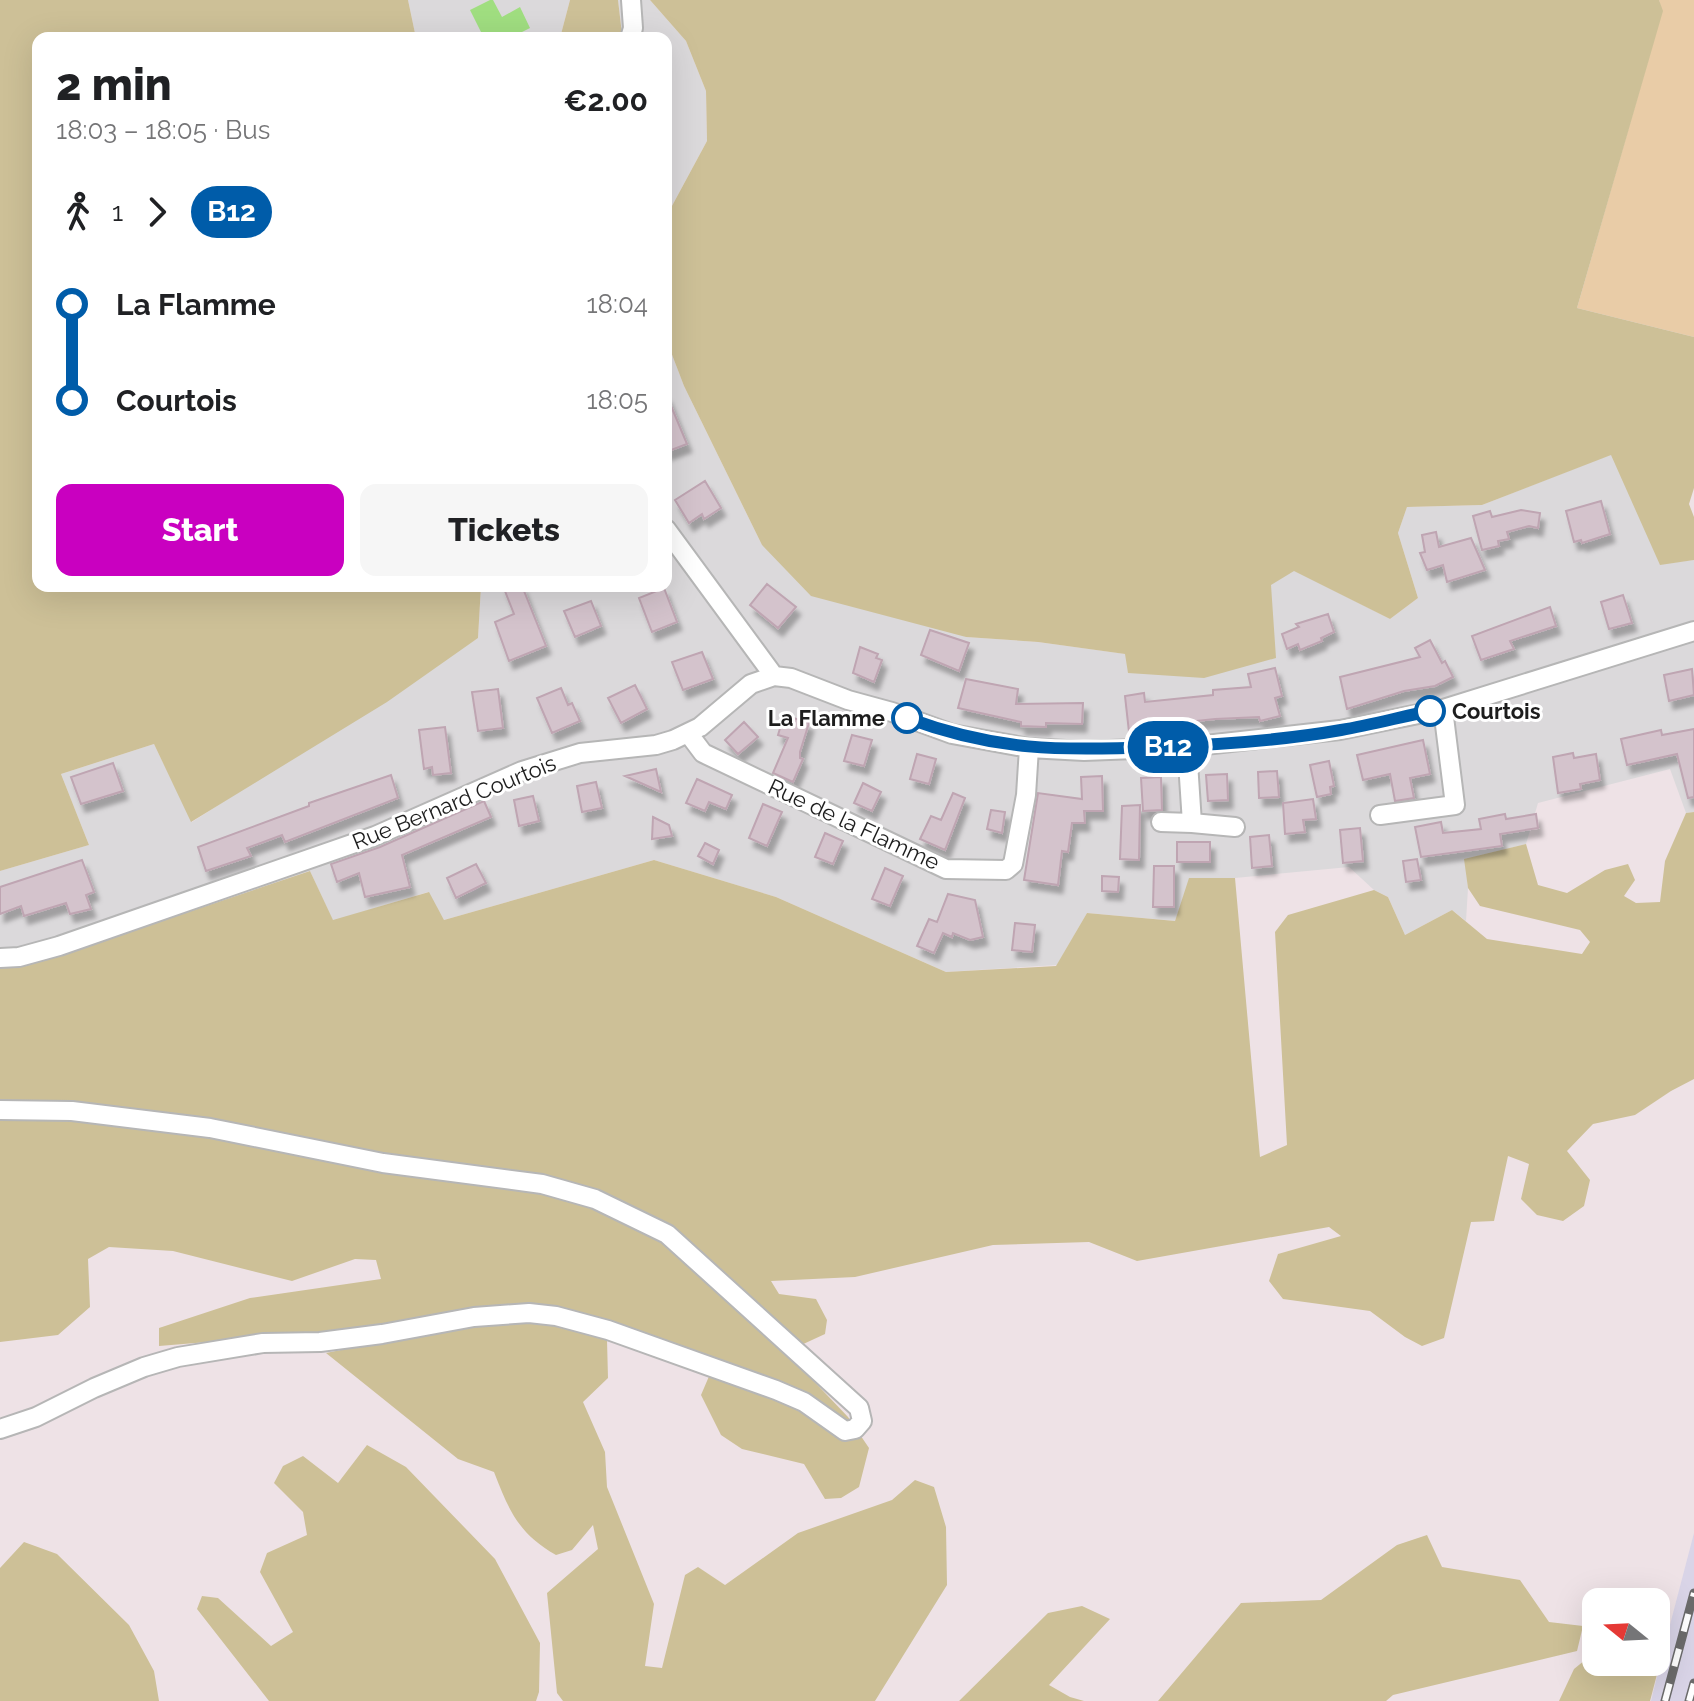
<!DOCTYPE html>
<meta charset="utf-8">
<style>
:root{--surface:#fff;--page:#f6f6f6;--text:#202124;--muted:#757577;--accent:#c900c0}
body{margin:0;font-family:Raleway,sans-serif;background:var(--page);color:var(--text);height:100vh;display:flex;flex-direction:column;font-size:30px;white-space:nowrap}
*{box-sizing:border-box;margin:0}
p{font-size:26px;color:var(--muted)}
.icon{flex:none;width:44px;height:44px;fill:none;stroke:currentColor;stroke-width:2;stroke-linecap:round;stroke-linejoin:round}
.map{position:relative;flex:1;overflow:hidden}
.panel{position:absolute;left:32px;top:32px;width:640px;height:560px;display:flex;flex-direction:column;background:var(--surface);border-radius:16px;box-shadow:0 8px 32px #0002}
.panel>*{flex:none}
.badge{padding:0 16px;border-radius:26px;font-size:28px;line-height:52px}
.needle{width:52px;rotate:288deg}
.tools{position:absolute;left:1582px;top:1588px;display:grid;gap:16px}
.tools a{display:grid;place-items:center;width:88px;height:88px;border-radius:16px;background:var(--surface);box-shadow:0 8px 32px #0002;font-size:40px}
.map>.badge{position:absolute;translate:-50% -50%;box-shadow:0 0 0 4px #fff}
.legs{display:flex;align-items:center;gap:12px;height:88px;padding:0 24px;font-size:26px}
.legs p{margin-inline-start:auto}
.head{display:flex;align-items:center;justify-content:space-between;height:136px;padding:0 24px}
h1{font-size:44px;font-weight:800;line-height:60px}
.cta{display:flex;gap:16px;margin-top:auto;padding:16px 24px}
.cta a{flex:1;height:92px;border-radius:16px;background:var(--accent);color:#fff;font-size:32px;font-weight:800;line-height:92px;text-align:center}
.cta a+a{background:var(--page);color:var(--text)}
ul{padding:0 24px;list-style:none}
li{display:flex;align-items:center;gap:28px;height:96px;font-size:30px}
li i{display:grid;place-items:center;width:12px;height:100%;margin:0 10px;background:currentColor}
li i::after{content:'';width:20px;height:20px;margin:-10px;border:6px solid;border-radius:50%;background:var(--surface)}
li p{margin-inline-start:auto}
li:first-child i{background:linear-gradient(#0000 50%,currentColor 0)}
li:last-child i{background:linear-gradient(currentColor 50%,#0000 0)}
.map>svg:first-child{display:block}
.residential{fill:#dbd9db}
.industrial{fill:#d9d4e7}
.grass{fill:#e9cca7}
.forest{fill:#cdc097}
.pitch{fill:#a0de80}
.building{fill:#d4c3cc;stroke:#bfa5b2;stroke-width:2;filter:url(#shadow)}
.lines{fill:none;stroke-linecap:round;stroke-linejoin:round}
.minor-casing{stroke:#b6b6b6;stroke-width:22}
.minor{stroke:#fff;stroke-width:18}
.rail-casing{stroke:#6b6b6b;stroke-width:9}
.rail{stroke:#fff;stroke-width:6;stroke-dasharray:18;stroke-linecap:butt}
.line-1-casing{stroke:#fff;stroke-width:18}
.line-1{stroke:#005ca9;stroke-width:12}
.stop-1-dot{fill:#fff;stroke:#005ca9;stroke-width:4}
.labels{text-anchor:middle;stroke-width:6;stroke-linejoin:round;paint-order:stroke}
.stop-label{font-size:22px;font-weight:bold;fill:#1d1d1d;stroke:#fff;text-anchor:start}
.street-label{font-size:22px;fill:#1d1d1d;stroke:#fff}
</style>
<div class="map">
<svg width="1694" height="1701" viewBox="0 0 1694 1701">
<defs>
<filter id="shadow"><feDropShadow dx="4.5" dy="8" stdDeviation="2" flood-color="#0004"/></filter>
</defs>
<rect width="100%" height="100%" fill="#eee2e6"/>
<path class="residential" d="M408 0H570L560 38H416Z
M618 0H650L686 41 706 91 707 141 666 217V38H620L622 34Z
M666 339 684 386 762 545 966 637 1038 642 1126 654 1129 673 1294 570 1390 619 1418 598 1398 533 1407 507 1482 505 1612 454 1660 564 1694 560V812L1686 813 1670 769 1538 803 1526 844 1465 859 1468 888 1466 921 1452 910 1405 935 1388 897 1374 890 1349 867 1235 878H1190L1175 921 1087 913 1057 965 946 972 776 897 654 860 444 920 428 892 333 921 310 871 63 954 0 967V871L89 845 61 774 154 744 192 822 478 638 481 586H666Z"/>
<path class="industrial" d="M1694 1533V1701H1651L1666 1640Z"/>
<path class="grass" d="M1659 0H1694V337L1577 308 1662 12Z"/>
<path class="forest" d="M0 0H408L416 38H38V586H481L478 638 387 702 191 822 154 744 61 774 89 845 0 871Z
M570 0H618L622 34 620 38H560Z
M650 0H1659L1663 11 1577 308 1694 337V488L1689 504 1694 517V560L1660 565 1611 455 1482 505 1407 507 1398 533 1418 598 1390 619 1294 571 1271 585 1276 658 1204 678 1128 673 1125 654 1038 642 966 637 811 596 762 545 684 386 666 339V217L707 141 706 91 686 41Z
M1694 812V1079L1671 1091 1635 1115 1593 1124 1567 1151 1590 1180 1584 1206 1563 1221 1537 1215 1521 1199 1529 1164 1508 1156 1494 1221 1471 1222 1444 1338 1422 1346 1405 1337 1370 1311 1283 1299 1269 1281 1278 1254 1341 1236 1329 1227 1137 1261 1089 1242 993 1245 855 1277 771 1281 779 1294 816 1299 827 1320 825 1334 786 1352 848 1417 869 1448 859 1487 841 1498 825 1499 804 1464 742 1449 721 1435 701 1395 716 1360 602 1321 467 1312 339 1331 159 1346V1328L250 1298 381 1279 376 1260 355 1259 292 1281 173 1251 109 1247 88 1259 90 1307 58 1335 0 1342V967L63 954 310 871 333 920 429 892 444 920 654 860 776 897 946 972 1056 966 1087 913 1175 921 1189 878H1235L1260 1157 1287 1145 1275 932 1288 915 1374 890 1388 897 1405 935 1452 910 1487 939 1582 954 1590 942 1580 930 1480 906 1468 888 1464 859 1526 844 1538 885 1567 893 1605 870 1628 864 1635 880 1624 896 1636 903 1660 902 1665 861 1686 813Z
M538 1322 607 1340 608 1378 583 1402 605 1452 607 1487 654 1604 645 1666 662 1668 685 1575 698 1567 725 1585 798 1533 892 1500 915 1480 934 1487 946 1527 947 1585 875 1701H563L557 1693 547 1593 598 1549 593 1525 572 1550 556 1555C519 1534 509 1511 494 1472L458 1459 326 1353 467 1324Z
M367 1445 406 1467 495 1559 540 1643 539 1692 536 1701H269L197 1609 202 1596 218 1598 271 1646 293 1632 260 1572 267 1553 307 1535 303 1512 274 1483 283 1466 303 1456 338 1483Z
M1427 1535 1442 1567 1520 1580 1549 1622 1583 1626 1577 1651 1393 1695 1386 1701H1158L1241 1603 1321 1600 1397 1545Z
M24 1542 57 1554 129 1625 154 1671 159 1701H0V1568Z
M1082 1606 1110 1619 1049 1685 1070 1697 1084 1701H959L1048 1613Z
M1656 1637 1666 1640 1650 1701H1559L1574 1669 1596 1651V1662H1656Z"/>
<path class="pitch" d="M490 0H493L502 17 520 7 530 28 510 38H484L470 10Z"/>
<path class="building" d="M666 394 687 444 666 452Z
M705 481 721 508 704 519 702 514 689 523 675 500Z
M1601 501 1610 534 1582 543 1581 540 1574 542 1566 511Z
M1521 510 1540 513 1538 528 1529 526 1507 532 1509 539 1498 541 1499 546 1482 550 1473 516 1490 511 1492 517Z
M1436 532 1439 547 1471 538 1485 570 1447 582 1443 565 1427 570 1420 553 1425 552 1422 535Z
M767 584 796 607 778 628 750 605Z
M503 586H522L546 646 509 661 495 622 514 614Z
M664 588 677 622 652 632 639 598Z
M1623 595 1632 623 1609 629 1601 602Z
M591 601 601 626 575 637 564 611Z
M1550 607 1556 626 1510 641 1514 649 1481 660 1472 636Z
M1328 614 1334 632 1321 638 1322 641 1300 650 1298 644 1287 649 1282 634 1299 627 1296 624Z
M930 630 969 643 959 671 921 655Z
M1430 640 1442 663 1445 661 1453 677 1435 686 1404 691 1347 709 1340 677 1420 657 1415 648Z
M860 647 878 654 876 658 882 660 874 682 853 673Z
M702 652 713 679 683 690 672 662Z
M1275 668 1282 696 1275 698 1280 716 1260 721 1259 717 1215 719 1158 725 1159 729 1129 732 1125 696 1144 693 1145 702 1213 695V690L1251 687 1248 674Z
M1692 669 1694 695 1669 701 1664 675Z
M966 679 1018 689 1016 704 1083 703 1082 724 1046 723V727L1021 726V722L958 708Z
M635 685 647 709 621 723 608 698Z
M561 688 568 705 572 703 580 721 552 733 537 698Z
M498 689 503 728 478 731 472 692Z
M784 715 809 723 800 752V758L803 759 793 782 773 773 788 738 778 735Z
M744 722 758 737 738 754 725 740Z
M445 727 451 773 433 775 432 767 424 769 419 730Z
M1694 729V797L1688 798 1677 754 1627 765 1621 739 1661 730 1662 735Z
M852 735 872 740 864 766 844 761Z
M1423 740 1430 774 1410 778 1414 798 1395 801 1390 774 1363 780 1357 755Z
M1573 753 1574 758 1596 754 1600 780 1580 784 1581 789 1558 793 1553 757Z
M917 754 936 759 929 784 910 779Z
M1329 761 1334 786 1330 787 1331 794 1317 797 1310 765Z
M113 763 123 791 81 804 71 777Z
M656 769 661 792 625 776Z
M1277 771 1279 797 1259 798 1258 772Z
M1227 774 1228 800 1208 801 1206 775Z
M391 775 398 798 285 842 282 835 247 848 251 856 206 871 198 847 309 806V803Z
M1102 776 1103 811H1084L1085 823H1072L1068 852 1062 851 1058 885 1024 880 1038 793 1082 799 1081 777Z
M1161 777 1162 810 1143 811 1141 778Z
M697 779 732 795 726 809 709 802 705 811 686 803Z
M596 782 602 808 582 812 577 786Z
M863 783 881 792 872 811 854 803Z
M953 793 965 798 945 850 920 839 931 816 941 820Z
M533 796 539 821 519 826 514 800Z
M1313 799 1316 819 1303 820 1305 832 1285 834 1283 803Z
M484 801 491 817 402 855 410 887 365 897 359 873 337 882 331 864 380 847Z
M763 804 782 812 767 846 749 838Z
M1140 805 1139 860 1120 859 1122 806Z
M991 810 1005 812 1002 833 987 829Z
M1505 814 1506 819 1536 814 1538 828 1500 834 1502 846 1421 857 1415 827 1441 822 1443 833 1481 829 1479 819Z
M653 817 669 825 672 836 652 839Z
M1360 828 1363 861 1343 863 1340 830Z
M825 833 843 841 833 864 815 857Z
M1269 835 1272 866 1252 868 1250 837Z
M1177 842H1210V862H1177Z
M705 843 719 850 713 864 698 856Z
M1417 859 1421 880 1406 882 1403 861Z
M82 860 94 892 86 895 91 909 70 914 66 903 24 916 21 906 0 914V887Z
M476 864 486 883 456 898 447 878Z
M1154 866H1174V907H1153Z
M885 868 903 876 890 906 872 899Z
M1102 876 1119 877 1118 892 1102 891Z
M948 894 975 900 983 937 970 940 953 933 952 937 943 933 934 953 917 946 929 919 937 922Z
M1015 923 1035 925 1032 952 1012 950Z"/>
<g class="lines">
<g class="minor-casing">
<path id="minor" d="M630 38 633 28 631 0
M666 529 774 676
M688 733 703 753 946 869 1006 870 1013 864 1026 795 1029 748
M1380 815 1455 805 1443 709
M1161 822 1192 823 1187 747
M1192 823 1235 827
M0 958 19 957 59 946 375 836 522 771 580 753 656 745 673 740 700 727 751 684 774 676 791 678 848 700 892 712 952 734 1029 748 1084 751 1187 747 1340 730 1443 709 1694 631
M0 1110 72 1111 210 1128 383 1163 542 1184 595 1199 667 1234 859 1408 862 1421 855 1429 845 1431 804 1402 776 1390 608 1330 556 1316 529 1313 474 1317 382 1334 320 1342 263 1343 178 1357 144 1367 94 1388 36 1417 0 1429"/>
</g>
<use href="#minor" class="minor"/>
<g class="rail-casing">
<path id="rail" d="M1665 1701 1694 1593
M1689 1701 1694 1683"/>
</g>
<use href="#rail" class="rail"/>
</g>
<g class="lines">
<g class="line-1-casing">
<path id="line-1" d="M907 718C996 751 1060 751 1153 747 1215 745 1279 741 1341 730 1371 725 1400 717 1430 711"/>
</g>
<use href="#line-1" class="line-1"/>
</g>
<g class="stop-1-dot">
<circle cx="1430" cy="711" r="14"/>
<circle cx="907" cy="718" r="14"/>
</g>
<g class="labels">
<g class="stop-label">
<text x="1452" y="719">Courtois</text>
<text x="885" y="726" text-anchor="end">La Flamme</text>
</g>
<g class="street-label">
<text transform="translate(454 802) rotate(-22)" y="8">Rue Bernard Courtois</text>
<text transform="translate(854 824) rotate(25)" y="8">Rue de la Flamme</text>
</g>
</g>
</svg>
<div class="tools">
<a><svg class="needle" viewBox="-14 -14 28 28"><path d="M0-13l5 13h-10z" fill="#e53935"/><path d="M0 13l5-13h-10z" fill="#757577"/></svg></a>
</div>
<b class="badge" style="left:1168px;top:747px;background:#005ca9;color:#fff">B12</b>
<section class="panel">
<div class="head"><div><h1>2 min</h1><p>18:03 – 18:05 · Bus</p></div><b>€2.00</b></div>
<div class="legs"><svg class="icon" aria-label="walk" viewBox="0 0 24 24"><circle cx="13" cy="4" r="2"/><path d="M13 8l-2 6 4 7M11 14l-3 7M7 12l3-4h3l4 4"/></svg>1<svg class="icon" aria-label="forward" viewBox="0 0 24 24"><path d="M9 5l7 7-7 7"/></svg><b class="badge" style="background:#005ca9;color:#fff">B12</b></div>
<ul>
<li><i style="color:#005ca9"></i><b>La Flamme</b><p>18:04</p></li>
<li><i style="color:#005ca9"></i><b>Courtois</b><p>18:05</p></li>
</ul>
<div class="cta"><a>Start</a><a>Tickets</a></div>
</section>
</div>
